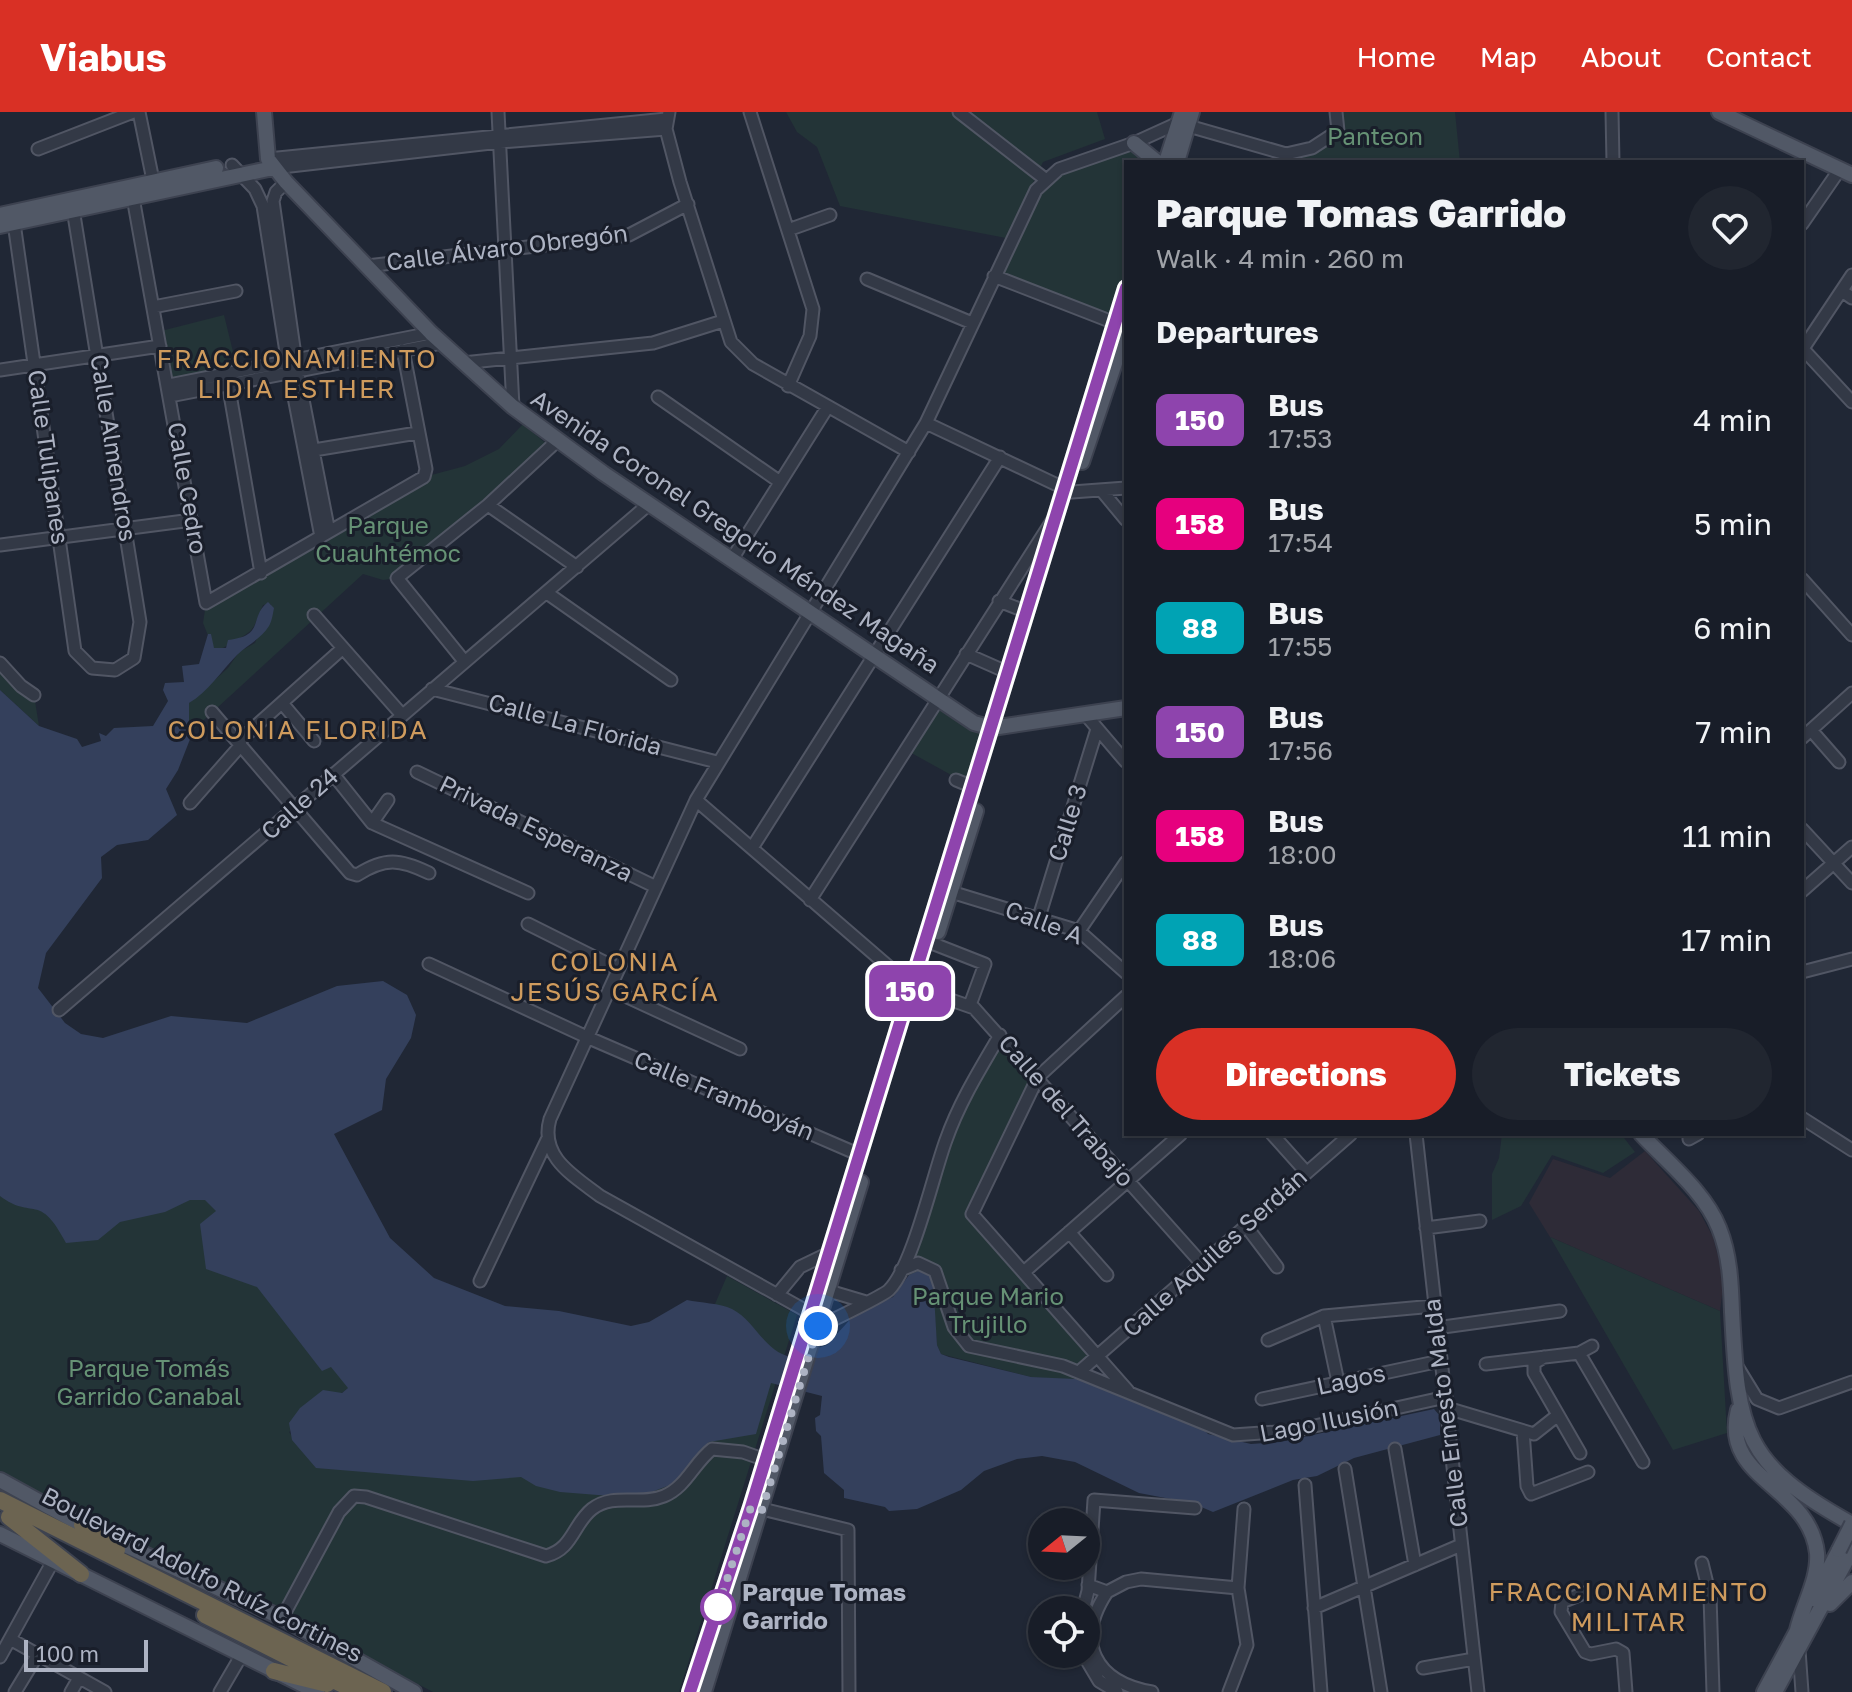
<!DOCTYPE html>
<meta charset="utf-8">
<style>
:root{--surface:#181d28;--page:#212630;--text:#f1f3f6;--muted:#9fa2a8;--line:#363b45;--accent:#d93025}
body{margin:0;font-family:"Golos Text",sans-serif;background:var(--page);color:var(--text);height:100vh;display:flex;flex-direction:column;font-size:30px;white-space:nowrap}
*{box-sizing:border-box;margin:0}
p{font-size:26px;color:var(--muted)}
.icon{flex:none;width:44px;height:44px;fill:none;stroke:currentColor;stroke-width:2;stroke-linecap:round;stroke-linejoin:round}
.map{position:relative;flex:1;overflow:hidden}
.drawer{position:absolute;left:1124px;top:48px;width:680px;height:976px;display:flex;flex-direction:column;background:var(--surface);border-radius:0px;box-shadow:0 2px 6px #0004,0 0 0 2px var(--line)}
.drawer>*{flex:none}
.badge{padding:0 16px;border-radius:12px;font-size:28px;line-height:52px}
.needle{width:52px;rotate:252deg}
.buttons{position:absolute;left:1028px;top:1396px;display:grid;gap:16px}
.buttons a{display:grid;place-items:center;width:72px;height:72px;border-radius:50%;background:var(--surface);box-shadow:0 2px 6px #0004,0 0 0 2px var(--line);font-size:40px}
.scale{position:absolute;left:24px;bottom:20px;width:124px;box-sizing:border-box;padding-left:8px;border:4px solid #adb3c3;border-top:0;font-size:22px;line-height:28px;white-space:nowrap;color:#adb3c3;-webkit-text-stroke:6px #191e2a;paint-order:stroke}
.you{position:absolute;width:40px;height:40px;margin:-20px;border:6px solid #fff;border-radius:50%;background:#1a73e8;box-shadow:0 0 0 12px #1a73e833}
.map>.badge{position:absolute;translate:-50% -50%;box-shadow:0 0 0 4px #fff}
h2{padding:0 32px;font-size:30px;line-height:72px}
.round{display:grid;place-items:center;flex:none;width:84px;height:84px;border-radius:42px;background:var(--page)}
.overview{display:flex;align-items:center;justify-content:space-between;height:136px;padding:0 32px}
h1{font-size:38px;font-weight:800;line-height:60px}
.cta{display:flex;gap:16px;margin-top:auto;padding:16px 32px}
.cta a{flex:1;height:92px;border-radius:48px;background:var(--accent);color:#fff;font-size:32px;font-weight:800;line-height:92px;text-align:center}
.cta a+a{background:var(--page);color:var(--text)}
ul{padding:0;list-style:none}
li{display:flex;align-items:center;gap:24px;height:104px;padding:0 32px}
li div{flex:1}
li b{display:block;font-size:30px}
li em{font-style:normal}
li .badge{min-width:88px;font-weight:700;text-align:center}
header{display:flex;align-items:center;gap:48px;box-sizing:border-box;height:112px;padding:0 40px;background:var(--accent);color:#fff}
header strong{font-size:38px}
nav{display:flex;gap:44px;margin-inline-start:auto;font-size:28px}
.map>svg:first-child{display:block}
.medical{fill:#2e2b37}
.green{fill:#233437}
.water{fill:#34405c}
.lines{fill:none;stroke-linecap:round;stroke-linejoin:round}
.minor-casing{stroke:#515664;stroke-width:15}
.major-casing{stroke:#3d4250;stroke-width:18}
.highway-casing{stroke:#3e4350;stroke-width:20}
.minor{stroke:#333946;stroke-width:11}
.major{stroke:#515866;stroke-width:14}
.highway{stroke:#6c6451;stroke-width:16}
.major-bridge-casing{stroke:#3d4250;stroke-width:18;stroke-linecap:butt}
.major-bridge{stroke:#515866;stroke-width:14}
.line-casing{stroke:#fff;stroke-width:18}
.line{stroke:#8e44ad;stroke-width:12}
.walk{stroke:#adb3c3;stroke-width:8;stroke-dasharray:0 14.4}
.stop-dot{fill:#fff;stroke:#8e44ad;stroke-width:4}
.labels{text-anchor:middle;stroke-width:6;stroke-linejoin:round;paint-order:stroke}
.park-label{font-size:24px;fill:#669275;stroke:#191e2a}
.street-label{font-size:24px;fill:#adb3c3;stroke:#191e2a}
.stop-label{font-size:24px;font-weight:bold;fill:#adb3c3;stroke:#191e2a;text-anchor:start}
.neighbourhood-label{font-size:26px;letter-spacing:2px;fill:#cf9b5d;stroke:#191e2a}
</style>
<header>
<strong>Viabus</strong>
<nav><a>Home</a><a>Map</a><a>About</a><a>Contact</a></nav>
</header>
<div class="map">
<svg width="1852" height="1580" viewBox="0 0 1852 1580">
<rect width="100%" height="100%" fill="#202735"/>
<path class="medical" d="M1645 1039 1699 1099 1713 1125 1724 1167 1720 1199 1550 1125 1529 1091 1553 1047 1610 1066Z"/>
<path class="green" d="M786 0H1097L1105 27 1043 50 1006 126 840 94 817 35 797 20Z
M1341 0H1455L1460 50H1290L1346 25Z
M1134 31 1157 50H1126V176L1115 211 994 164 1045 67Z
M224 203 237 256 172 272 161 219Z
M523 312 556 340 397 466 383 468 363 462 194 617 188 610 189 591 228 556 239 540 255 531 271 492 263 493C252 518 257 517 231 531 224 535 223 538 213 536L203 511 206 491 424 365 465 354 499 337Z
M0 551 34 583 39 614 0 578Z
M939 586 989 625 973 675 906 638Z
M1000 923 1038 965 972 1100 1099 1244 1072 1268 1031 1265 941 1242 937 1233 933 1181 901 1158 947 1024Z
M1502 1022H1621L1635 1040 1603 1061 1552 1043 1521 1094 1492 1108V1062L1499 1046Z
M0 1067 192 1072 217 1098 351 1274 289 1320 298 1333 309 1338 712 1199 727 1164 797 1203 679 1580H433L293 1507 147 1442 0 1362Z
M1550 1125 1720 1199 1727 1321 1673 1338Z"/>
<path class="water" d="M268 490 274 496C273 501 272 509 269 514 261 527 247 533 237 543 222 558 208 580 189 591V610L194 617 178 658 166 677 177 703 148 728 117 733 101 745 102 766 46 841 38 876 65 911 81 922 103 926 171 904 247 911 337 874 383 869 407 883 416 903 411 926 386 967 382 998 334 1022 390 1126 434 1166 505 1194 559 1199 631 1214 649 1210 687 1188C700 1191 720 1191 732 1197 756 1209 763 1239 791 1245L827 1233 855 1202 893 1185 909 1163 920 1158 933 1166 937 1233 941 1242 949 1245 1031 1265 1098 1268 1192 1305 1208 1322 1251 1332 1280 1330 1434 1297 1440 1304V1323L1354 1346 1317 1364 1293 1368 1213 1400 1192 1391 1139 1381 1075 1350 1042 1344 1017 1347 984 1359 961 1378 917 1397 889 1399 885 1395 844 1386V1378L824 1361 821 1324 816 1319 815 1306 820 1303 822 1284 771 1271 756 1322 709 1330 675 1371 636 1386 560 1380 536 1374 521 1365 473 1369 316 1356 292 1328 289 1311 300 1296 323 1278 342 1281 348 1276 331 1255 322 1259 257 1175 206 1157 200 1112 216 1099 205 1088H190L165 1100 120 1110 98 1128 66 1131C39 1079 33 1109 0 1084V578L39 614 77 627 82 635 101 629 99 621 106 624 114 616 153 614 168 589 163 578 165 571 184 570 182 554 199 552 208 522H211L214 536H226L228 528C266 524 248 506 268 490Z"/>
<g class="lines">
<g class="minor-casing">
<path id="minor" d="M139 0 155 78
M498 0 513 295
M669 0 666 17 680 70 731 230 753 252 909 340
M750 0 813 197 810 224 788 274
M959 0 1045 67
M1612 0 1613 50
M38 37 133 0
M268 47 666 7
M232 53 255 77 263 94 289 259 321 425
M273 56 500 30 666 17
M286 70 276 80 273 89 297 257 329 420
M132 80 206 491 424 365 426 357 403 238
M14 111 75 539 92 556 115 558 134 546 140 510 73 97
M1802 112 1840 57
M788 118 830 103
M367 154 629 123 688 92
M994 164 1115 211
M867 167 972 211
M1842 179 1852 186
M153 195 236 179
M1803 237 1852 290
M1802 238 1852 163
M463 251 653 231 723 209
M0 258 160 234
M228 271 261 461
M169 273 431 221
M170 284 442 231
M658 285 780 370
M926 311 1072 380 1126 376
M308 339 417 321
M1102 379 1126 408
M488 393 577 455
M0 433 192 408
M732 447 827 296
M1802 467 1852 523
M547 481 671 568
M999 489 1027 500
M314 503 402 603
M966 542 1009 561
M464 549 397 466 488 393 558 328
M0 551 21 574 34 583
M432 577 717 650
M282 591 314 629
M212 600 350 761 357 763C385 745 400 747 429 761
M1085 602 1126 650
M1811 618 1839 650
M1802 626 1852 581
M238 630 343 536
M417 660 654 774
M333 662 372 711 528 781
M956 668 973 675
M696 688 911 874 974 896 1203 1153
M190 691 241 633
M372 711 388 688
M1802 717 1852 771
M752 736 1000 345
M1802 779 1852 735
M951 780 1079 819 1126 861
M810 788 1052 409
M1039 805 1097 617
M528 812 618 857
M1079 819 1126 750
M934 832 985 852 970 893
M429 852 589 926 860 1043
M1802 860 1852 847
M610 877 740 937
M1126 884 1038 965 972 1102 1128 1279
M59 898 649 392
M1802 1006 1852 1038
M1272 1022 1306 1060
M1416 1022 1478 1580
M1689 1027 1698 1022
M1246 1114 1277 1155
M1426 1116 1480 1109
M1069 1120 1107 1163
M901 1158 918 1151 935 1159 954 1215 969 1234 1063 1254 1233 1323 1292 1319 1446 1285
M1024 1160 1181 1022
M480 1169 547 1028
M829 1179 866 1190
M777 1183 800 1155 829 1141
M810 1201 600 1084C574 1064 539 1045 550 1007L696 688 926 311 1036 78 1059 57 1134 31 1178 11 1286 42 1312 36 1338 19 1336 0
M1324 1204 1338 1270
M818 1214C824 1213 884 1183 889 1178 913 1154 933 1063 946 1028 959 991 980 957 1000 923
M1436 1216 1560 1199
M1268 1228 1324 1204 1434 1194
M1579 1241 1643 1350
M1544 1245 1534 1251V1261L1580 1341
M1486 1252 1579 1241 1592 1234
M1738 1256 1757 1287 1779 1296 1852 1270
M1079 1260 1351 1022
M1262 1287 1440 1249
M1447 1296 1534 1322 1558 1303
M1523 1319 1527 1374 1531 1382 1588 1360
M1395 1337 1415 1453
M1345 1357 1381 1580
M1305 1373 1321 1580
M754 1395 848 1418 849 1580
M1702 1451 1710 1484 1713 1580
M1088 1473 1107 1480 1126 1470 1141 1467 1238 1476
M1107 1480C1074 1530 1095 1570 1152 1580
M1584 1481 1562 1490 1561 1500 1585 1540 1591 1542 1616 1537 1623 1541 1626 1580
M1314 1496 1461 1433
M1083 1498 1088 1479 1094 1388 1195 1396
M282 1506 339 1400 354 1384 366 1385 546 1444C573 1437 573 1412 592 1397 614 1380 640 1394 664 1384 686 1375 694 1351 712 1337L743 1340 763 1347
M10 1527 105 1580
M1799 1538 1802 1580
M1083 1542 1099 1569 1117 1580
M0 1545 53 1449
M1423 1556 1474 1547
M15 1580 38 1542
M71 1580 79 1566
M220 1580 241 1544
M1229 1580 1247 1533 1238 1476 1244 1397"/>
</g>
<g class="major-casing">
<path id="major" d="M264 0 268 47 286 70 431 221 513 295 603 361 974 611 992 616 1126 596
M1719 0 1852 63
M1134 31 1157 50
M1166 50 1182 0
M1177 50 1192 0
M0 103 216 56
M0 114 273 56
M1082 350 1126 218
M938 820 976 699
M1641 1022C1667 1050 1705 1080 1719 1116 1730 1143 1731 1172 1732 1200 1738 1320 1743 1352 1852 1412
M1738 1298C1720 1368 1809 1373 1817 1441 1819 1466 1803 1493 1797 1518
M0 1368 82 1413 282 1506 414 1580
M0 1422 317 1580
M1813 1487 1839 1438
M1830 1492 1852 1470
M690 1580 751 1395 1126 176
M704 1580 861 1070
M1764 1580 1800 1513
M1775 1580 1852 1438"/>
</g>
<g class="highway-casing">
<path id="highway" d="M0 1388 383 1580
M9 1405 81 1462
M82 1413 117 1438
M205 1503 357 1580
M274 1559 327 1572"/>
</g>
<use href="#minor" class="minor"/>
<use href="#major" class="major"/>
<use href="#highway" class="highway"/>
<g class="major-bridge-casing">
<path id="major-bridge" d="M1839 1438 1852 1412"/>
</g>
<use href="#major-bridge" class="major-bridge"/>
</g>
<g class="lines">
<g class="line-casing">
<path id="line" d="M690 1580 751 1395 1126 176"/>
</g>
<use href="#line" class="line"/>
<path class="walk" d="M718 1495 716 1501 751 1395 762 1398 818 1214"/>
</g>
<circle class="stop-dot" cx="718" cy="1495" r="16"/>
<g class="labels">
<g class="park-label">
<text x="1375" y="33">Panteon</text>
<text x="388" y="422">Parque<tspan x="388" dy="28">Cuauhtémoc</tspan></text>
<text x="988" y="1193">Parque Mario<tspan x="988" dy="28">Trujillo</tspan></text>
<text x="149" y="1265">Parque Tomás<tspan x="149" dy="28">Garrido Canabal</tspan></text>
</g>
<g class="street-label">
<text transform="translate(507 136) rotate(-7)" y="8">Calle Álvaro Obregón</text>
<text transform="translate(113 336) rotate(81)" y="8">Calle Almendros</text>
<text transform="translate(48 345) rotate(82)" y="8">Calle Tulipanes</text>
<text transform="translate(187 376) rotate(80)" y="8">Calle Cedro</text>
<text transform="translate(735 420) rotate(34)" y="8">Avenida Coronel Gregorio Méndez Magaña</text>
<text transform="translate(575 613) rotate(15)" y="8">Calle La Florida</text>
<text transform="translate(300 692) rotate(-42)" y="8">Calle 24</text>
<text transform="translate(1068 711) rotate(-73)" y="8">Calle 3</text>
<text transform="translate(536 717) rotate(26)" y="8">Privada Esperanza</text>
<text transform="translate(1044 811) rotate(21)" y="8">Calle A</text>
<text transform="translate(724 984) rotate(23)" y="8">Calle Framboyán</text>
<text transform="translate(1066 999) rotate(49)" y="8">Calle del Trabajo</text>
<text transform="translate(1215 1141) rotate(-42)" y="8">Calle Aquiles Serdán</text>
<text transform="translate(1351 1268) rotate(-12)" y="8">Lagos</text>
<text transform="translate(1446 1301) rotate(-97)" y="8">Calle Ernesto Malda</text>
<text transform="translate(1329 1309) rotate(-11)" y="8">Lago Ilusión</text>
<text transform="translate(202 1463) rotate(27)" y="8">Boulevard Adolfo Ruíz Cortines</text>
</g>
<g class="stop-label">
<text x="742" y="1489">Parque Tomas<tspan x="742" dy="28">Garrido</tspan></text>
</g>
<g class="neighbourhood-label">
<text x="297" y="256">FRACCIONAMIENTO<tspan x="297" dy="30">LIDIA ESTHER</tspan></text>
<text x="298" y="627">COLONIA FLORIDA</text>
<text x="615" y="859">COLONIA<tspan x="615" dy="30">JESÚS GARCÍA</tspan></text>
<text x="1629" y="1489">FRACCIONAMIENTO<tspan x="1629" dy="30">MILITAR</tspan></text>
</g>
</g>
</svg>
<div class="buttons">
<a><svg class="needle" viewBox="-14 -14 28 28"><path d="M0-13l5 13h-10z" fill="#e53935"/><path d="M0 13l5-13h-10z" fill="#9fa2a8"/></svg></a>
<a><svg class="icon" aria-label="locate" viewBox="0 0 24 24"><circle cx="12" cy="12" r="6"/><path d="M12 2v4M12 18v4M2 12h4M18 12h4"/></svg></a>
</div>
<div class="scale">100 m</div>
<div class="you" style="left:818px;top:1214px"></div>
<b class="badge" style="left:910px;top:879px;background:#8e44ad;color:#fff">150</b>
<section class="drawer">
<div class="overview"><div><h1>Parque Tomas Garrido</h1><p>Walk · 4 min · 260 m</p></div><a class="round"><svg class="icon" aria-label="heart" viewBox="0 0 24 24"><path d="M12 20l-8-8c-3-5 5-10 8-4 3-6 11-1 8 4z"/></svg></a></div>
<h2>Departures</h2>
<ul>
<li><span class="badge" style="background:#8e44ad;color:#fff">150</span><div><b>Bus</b><p>17:53</p></div><em>4 min</em></li>
<li><span class="badge" style="background:#e6007e;color:#fff">158</span><div><b>Bus</b><p>17:54</p></div><em>5 min</em></li>
<li><span class="badge" style="background:#00a3b4;color:#fff">88</span><div><b>Bus</b><p>17:55</p></div><em>6 min</em></li>
<li><span class="badge" style="background:#8e44ad;color:#fff">150</span><div><b>Bus</b><p>17:56</p></div><em>7 min</em></li>
<li><span class="badge" style="background:#e6007e;color:#fff">158</span><div><b>Bus</b><p>18:00</p></div><em>11 min</em></li>
<li><span class="badge" style="background:#00a3b4;color:#fff">88</span><div><b>Bus</b><p>18:06</p></div><em>17 min</em></li>
</ul>
<div class="cta"><a>Directions</a><a>Tickets</a></div>
</section>
</div>
